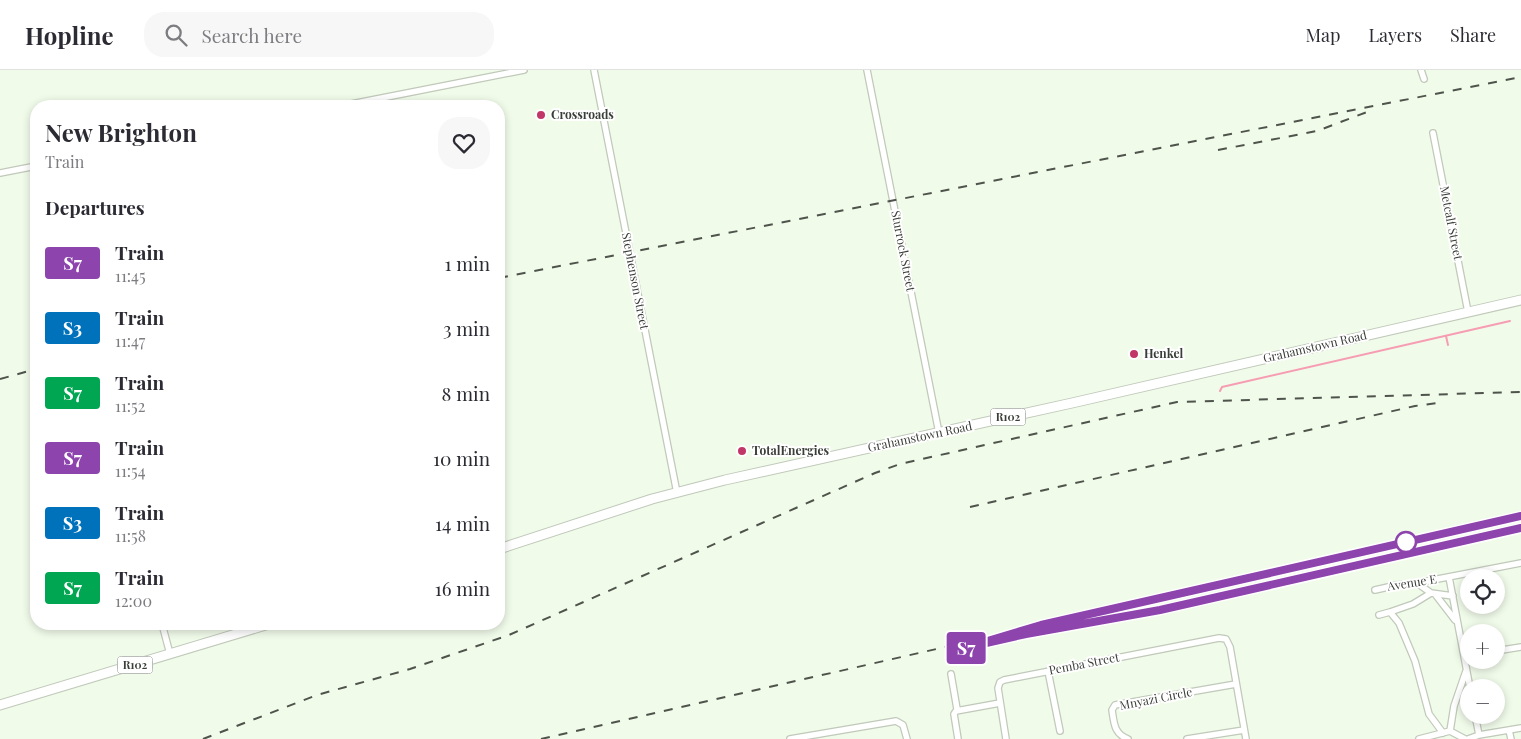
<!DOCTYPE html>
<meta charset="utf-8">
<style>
:root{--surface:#fff;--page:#f7f7f7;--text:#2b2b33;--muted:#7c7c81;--line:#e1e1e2}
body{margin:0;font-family:"Playfair Display",serif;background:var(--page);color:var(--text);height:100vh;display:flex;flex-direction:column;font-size:19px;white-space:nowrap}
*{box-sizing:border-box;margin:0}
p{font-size:16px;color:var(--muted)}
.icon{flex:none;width:28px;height:28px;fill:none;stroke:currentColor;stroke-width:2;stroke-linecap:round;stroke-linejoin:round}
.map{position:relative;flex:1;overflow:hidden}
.sheet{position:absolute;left:30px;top:30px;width:475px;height:530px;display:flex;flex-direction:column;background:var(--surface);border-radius:20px;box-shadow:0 2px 8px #0003}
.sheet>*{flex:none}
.badge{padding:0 10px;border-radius:4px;font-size:18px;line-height:32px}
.buttons{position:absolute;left:1460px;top:499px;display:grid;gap:10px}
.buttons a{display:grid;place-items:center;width:45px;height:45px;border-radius:50%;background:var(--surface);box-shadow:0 2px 8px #0003;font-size:25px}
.map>.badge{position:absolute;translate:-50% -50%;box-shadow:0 0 0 2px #fff}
h2{padding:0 15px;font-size:19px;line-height:45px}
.round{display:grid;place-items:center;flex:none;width:52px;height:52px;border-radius:20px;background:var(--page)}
.summary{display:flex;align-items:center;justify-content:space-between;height:85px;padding:0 15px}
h1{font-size:24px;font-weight:700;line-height:38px}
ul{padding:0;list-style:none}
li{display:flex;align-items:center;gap:15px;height:65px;padding:0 15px}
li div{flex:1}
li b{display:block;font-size:19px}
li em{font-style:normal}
li .badge{min-width:55px;font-weight:700;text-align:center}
header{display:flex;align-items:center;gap:30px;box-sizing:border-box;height:70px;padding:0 25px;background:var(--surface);border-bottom:1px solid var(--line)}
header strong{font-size:24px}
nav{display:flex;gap:28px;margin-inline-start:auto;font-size:18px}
.search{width:350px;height:45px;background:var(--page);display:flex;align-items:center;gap:12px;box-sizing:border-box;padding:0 18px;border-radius:20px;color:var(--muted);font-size:19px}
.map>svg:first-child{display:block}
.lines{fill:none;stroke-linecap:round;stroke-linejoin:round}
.stream{stroke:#f69db4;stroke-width:2}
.minor-casing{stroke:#c0c9ba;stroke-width:8}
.primary-casing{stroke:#c0c9ba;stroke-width:11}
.minor{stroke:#fff;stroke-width:5.5}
.primary{stroke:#fff;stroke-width:9}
.rail{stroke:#4e534c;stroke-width:2;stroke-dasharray:9 9;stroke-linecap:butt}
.line-casing{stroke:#fff;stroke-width:11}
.line{stroke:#8e44ad;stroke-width:8}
.poi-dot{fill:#c13567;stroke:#fff;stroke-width:2}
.stop-dot{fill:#fff;stroke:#8e44ad;stroke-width:2.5}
.labels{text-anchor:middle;stroke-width:4;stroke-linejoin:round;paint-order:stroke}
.shield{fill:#fff;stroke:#757874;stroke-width:1}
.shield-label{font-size:11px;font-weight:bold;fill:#3a3e38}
.poi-label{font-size:12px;font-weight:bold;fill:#3a3e38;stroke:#fff;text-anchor:start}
.street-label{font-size:12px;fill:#3a3e38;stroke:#fff}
</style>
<header>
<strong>Hopline</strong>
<div class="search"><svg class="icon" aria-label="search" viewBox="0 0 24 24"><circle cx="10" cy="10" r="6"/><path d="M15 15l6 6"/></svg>Search here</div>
<nav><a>Map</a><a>Layers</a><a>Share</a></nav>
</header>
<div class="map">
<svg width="1521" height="669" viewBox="0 0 1521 669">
<rect width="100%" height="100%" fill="#f1fbea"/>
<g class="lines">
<path class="stream" d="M1446 266 1448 275
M1220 321 1222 317 1510 251"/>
<g class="minor-casing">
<path id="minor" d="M594 0 677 423
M867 0 939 363
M1421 0 1424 9
M341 36 524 0
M1433 63 1468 242
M0 103 36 96
M1449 507 1470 618
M1417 513 1431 523 1453 526
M1375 520 1397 515 1417 513 1521 493
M1435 524 1455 550
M1390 542 1413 534 1431 523
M1379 545 1390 542 1399 553 1415 591 1429 644 1443 663
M162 554 170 584
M1496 581 1521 577
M1048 601 1060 661
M951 604 957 639
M1475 645 1479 665
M1509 660 1511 669
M1450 661 1454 636 1466 601
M790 669 896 651 903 655 907 669
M958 669 954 644 956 641 1000 633
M1006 669 998 618 1000 612 1004 610 1219 568 1226 569 1230 577 1246 669
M1128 669C1114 664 1114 653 1112 640L1115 635 1236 614
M1187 669 1244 660
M1419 669 1450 661 1465 669
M1468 669 1479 665 1521 658"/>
</g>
<g class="primary-casing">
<path id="primary" d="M499 479 652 429 725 410 1072 333 1521 230
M0 635 269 554"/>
</g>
<use href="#minor" class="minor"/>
<use href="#primary" class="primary"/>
<path class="rail" d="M1218 80 1317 61 1367 42
M499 208 1521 7
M0 309 36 299
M970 437 1415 336 1444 332
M1063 557 1160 540 1521 458
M203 669 317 625 410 599 509 565 875 403 900 394 1177 332 1521 322
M541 669 1521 446"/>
</g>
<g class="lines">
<g class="line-casing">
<path id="line" d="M1521 446 1041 555 964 578 1026 564 1160 540 1521 458"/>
</g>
<use href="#line" class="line"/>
</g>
<g class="poi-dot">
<circle cx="541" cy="45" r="5"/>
<circle cx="1134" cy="284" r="5"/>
<circle cx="742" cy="381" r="5"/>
</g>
<circle class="stop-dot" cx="1406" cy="472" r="10"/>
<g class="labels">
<g class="shield">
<rect x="990.5" y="338.5" width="35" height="17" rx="4"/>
<rect x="117.5" y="586.5" width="35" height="17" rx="4"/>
</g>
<g class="shield-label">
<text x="1008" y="351">R102</text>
<text x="135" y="599">R102</text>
</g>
<g class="poi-label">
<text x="551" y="49">Crossroads</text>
<text x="1144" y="288">Henkel</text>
<text x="752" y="385">TotalEnergies</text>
</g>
<g class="street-label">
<text transform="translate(1451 153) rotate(79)" y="4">Metcalf Street</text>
<text transform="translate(903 181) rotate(79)" y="4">Sturrock Street</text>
<text transform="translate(635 211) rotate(79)" y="4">Stephenson Street</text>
<text transform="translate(1315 277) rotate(-13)" y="4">Grahamstown Road</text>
<text transform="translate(920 367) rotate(-12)" y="4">Grahamstown Road</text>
<text transform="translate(1412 513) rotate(-9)" y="4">Avenue E</text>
<text transform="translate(1084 594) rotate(-11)" y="4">Pemba Street</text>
<text transform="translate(1156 629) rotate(-11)" y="4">Mnyazi Circle</text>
</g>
</g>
</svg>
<div class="buttons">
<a><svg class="icon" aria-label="locate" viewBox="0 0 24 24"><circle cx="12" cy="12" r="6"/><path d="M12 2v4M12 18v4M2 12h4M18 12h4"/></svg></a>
<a>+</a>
<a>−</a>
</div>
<b class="badge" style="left:966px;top:578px;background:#8e44ad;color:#fff">S7</b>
<section class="sheet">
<div class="summary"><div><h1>New Brighton</h1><p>Train</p></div><a class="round"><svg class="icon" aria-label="heart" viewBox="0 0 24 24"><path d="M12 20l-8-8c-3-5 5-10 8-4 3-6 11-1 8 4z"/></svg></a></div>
<h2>Departures</h2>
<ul>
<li><span class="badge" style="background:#8e44ad;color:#fff">S7</span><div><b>Train</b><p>11:45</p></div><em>1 min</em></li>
<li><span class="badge" style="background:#0072bc;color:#fff">S3</span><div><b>Train</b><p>11:47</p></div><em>3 min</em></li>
<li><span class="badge" style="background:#00a651;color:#fff">S7</span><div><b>Train</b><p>11:52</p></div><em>8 min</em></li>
<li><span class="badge" style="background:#8e44ad;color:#fff">S7</span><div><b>Train</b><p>11:54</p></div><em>10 min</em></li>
<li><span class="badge" style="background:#0072bc;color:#fff">S3</span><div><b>Train</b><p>11:58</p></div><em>14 min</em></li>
<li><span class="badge" style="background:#00a651;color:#fff">S7</span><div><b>Train</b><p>12:00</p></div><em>16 min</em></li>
</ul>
</section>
</div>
